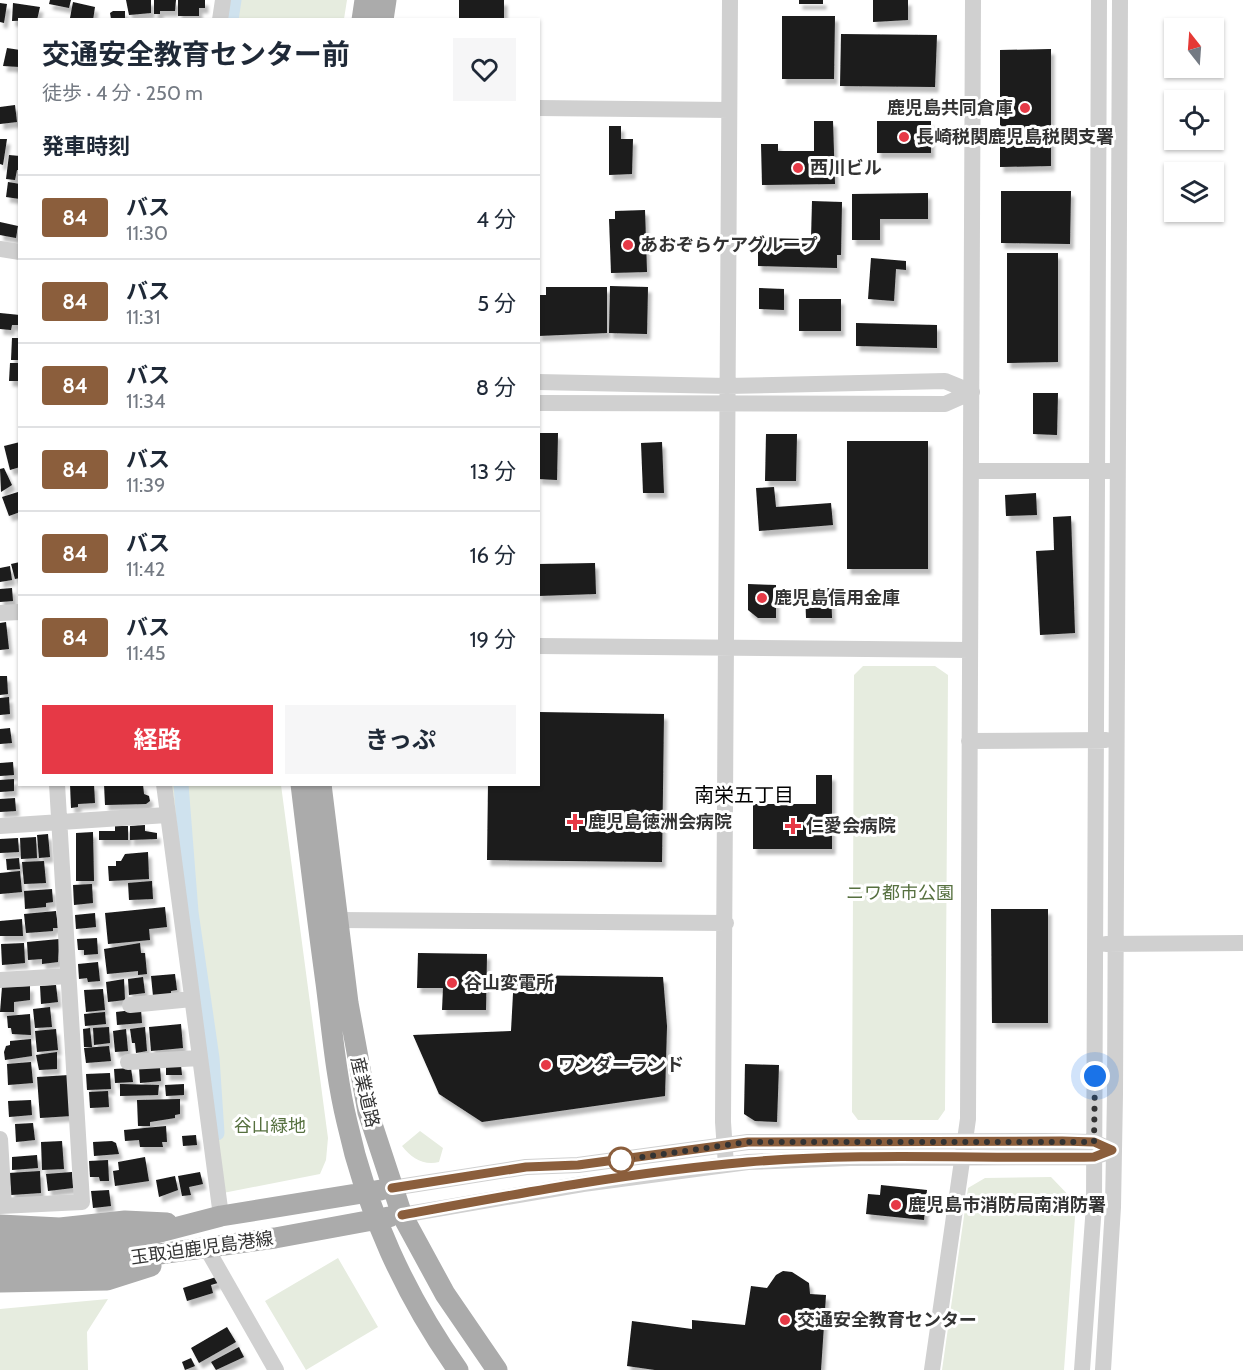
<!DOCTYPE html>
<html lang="ja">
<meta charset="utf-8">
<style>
:root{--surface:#fff;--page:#f6f6f7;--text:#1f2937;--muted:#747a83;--line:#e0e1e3;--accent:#e63946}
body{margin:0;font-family:Cabin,"Noto Sans JP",sans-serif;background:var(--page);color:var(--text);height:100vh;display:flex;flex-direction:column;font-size:22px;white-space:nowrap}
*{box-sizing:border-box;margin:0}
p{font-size:20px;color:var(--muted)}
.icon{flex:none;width:33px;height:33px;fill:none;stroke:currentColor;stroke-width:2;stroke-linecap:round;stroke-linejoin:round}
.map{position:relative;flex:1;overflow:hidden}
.drawer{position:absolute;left:18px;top:18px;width:522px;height:768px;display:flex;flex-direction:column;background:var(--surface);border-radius:0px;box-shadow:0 2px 4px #0004}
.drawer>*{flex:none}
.badge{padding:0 12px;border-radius:4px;font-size:21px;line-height:39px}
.needle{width:39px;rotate:343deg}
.tools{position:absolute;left:1164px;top:18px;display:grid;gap:12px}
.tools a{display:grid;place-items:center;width:60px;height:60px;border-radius:0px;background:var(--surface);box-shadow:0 2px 4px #0004;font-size:30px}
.you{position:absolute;width:30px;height:30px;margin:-15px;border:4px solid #fff;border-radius:50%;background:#1a73e8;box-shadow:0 0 0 9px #1a73e833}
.map>.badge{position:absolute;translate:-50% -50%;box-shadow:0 0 0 3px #fff}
h2{padding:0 24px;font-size:22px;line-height:54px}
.round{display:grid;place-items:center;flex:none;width:63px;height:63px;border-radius:0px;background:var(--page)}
.summary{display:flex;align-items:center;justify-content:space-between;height:102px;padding:0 24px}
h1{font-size:28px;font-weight:700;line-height:45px}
.action{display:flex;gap:12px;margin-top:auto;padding:12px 24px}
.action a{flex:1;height:69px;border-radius:0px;background:var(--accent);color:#fff;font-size:24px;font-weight:700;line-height:69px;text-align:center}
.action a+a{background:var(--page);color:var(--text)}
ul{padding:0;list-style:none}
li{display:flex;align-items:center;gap:18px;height:84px;padding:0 24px;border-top:2px solid var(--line)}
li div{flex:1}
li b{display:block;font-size:22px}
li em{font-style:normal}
li .badge{min-width:66px;font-weight:700;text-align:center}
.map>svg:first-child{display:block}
.green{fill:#e6ecdf}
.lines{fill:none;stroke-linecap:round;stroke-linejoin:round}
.canal{stroke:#cfe2ee;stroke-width:15}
.building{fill:#1a1a1a;filter:url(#shadow)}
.minor{stroke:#d0d0d0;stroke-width:16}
.major{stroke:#ababab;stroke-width:21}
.line-casing{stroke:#fff;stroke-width:14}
.line{stroke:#8b5e3c;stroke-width:9}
.walk{stroke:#333;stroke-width:6;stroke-dasharray:0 10.8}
.poi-dot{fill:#e63946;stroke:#fff;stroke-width:2}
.stop-dot{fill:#fff;stroke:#8b5e3c;stroke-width:3}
.labels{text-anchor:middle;stroke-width:6;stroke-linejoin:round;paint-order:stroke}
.poi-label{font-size:18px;font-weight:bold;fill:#333;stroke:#fff;text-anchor:start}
.park-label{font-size:18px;fill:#56703f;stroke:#fff}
.street-label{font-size:18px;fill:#333;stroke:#fff}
.neighbourhood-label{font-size:20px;fill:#000;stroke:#fff}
</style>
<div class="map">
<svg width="1243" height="1370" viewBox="0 0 1243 1370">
<defs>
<filter id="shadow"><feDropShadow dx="3.5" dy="5.5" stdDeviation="1.5" flood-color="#0004"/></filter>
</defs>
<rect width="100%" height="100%" fill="#fff"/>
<path class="green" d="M232 0H347L344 19H228Z
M863 666H935L948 675 945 1110 938 1120H858L852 1112 854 675Z
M172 785H281L328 1138 326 1160 320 1174 223 1193Z
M420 1131 443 1148 439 1162C424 1166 411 1158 402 1146Z
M1051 1177 1076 1203 1064 1370H942L968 1188 985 1178Z
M338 1258 378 1327 306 1370 265 1301Z
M108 1299 87 1332 88 1370H0V1309Z"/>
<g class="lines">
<path class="canal" d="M231 20 234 0
M181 784 191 912 212 1058 217 1133"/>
</g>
<path class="building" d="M50 0H71L69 8 49 4Z
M126 0H151V13L129 15Z
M154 0H176L175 11H160V14H154Z
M178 0H205V8H199V16H178Z
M459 0H504V19L459 20Z
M799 0H823V4H799Z
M873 0H908V20L873 22Z
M73 2 95 7 93 20 70 18Z
M0 3 7 4 4 23 0 22Z
M13 3 40 7 37 20 12 21Z
M113 11H125V18L111 19 110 13Z
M782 16H835L834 79H782Z
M841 34 937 35 935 87 840 86Z
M7 48 20 50V67L3 66Z
M1051 49V166L1000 167V50Z
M15 105 17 122 0 124V107Z
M814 121H833L835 184 762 185 761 144H778V151H814Z
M877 121H931V153H877Z
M609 126H621V139H633L632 174 609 175Z
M0 139H7L3 165 0 164Z
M9 155 20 156V170H17L15 180 6 179Z
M8 182 20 184V199L6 197Z
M1001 191H1071L1070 244 1001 243Z
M928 193V219H880V240H852V194Z
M812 201 842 202 841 255H837V268L758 266V238L811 239Z
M645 210 647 272 611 273 609 219H615V211Z
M0 222 18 226 16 238 0 235Z
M1007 253H1058V362L1007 363Z
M871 258 906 261V270L896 269 894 301 868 299Z
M610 286 648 287 647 334 609 333Z
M546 287H607V333L538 336V295H546Z
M759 288 784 289V310L759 309Z
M799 299H841V331H799Z
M0 313 20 315 19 325H12L11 330 0 329Z
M856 323 937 325V348L856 346Z
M12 338H20V360H11Z
M10 363H20V381H9Z
M1033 393H1058L1057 435 1033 434Z
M538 433H558L557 480 538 479Z
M766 434H797L796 481H765Z
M847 441H928V569H847Z
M20 442V467L10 470 4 446Z
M662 442 664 493H643L641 443Z
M4 468 12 485 1 492 0 469Z
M774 487 776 507 831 503 833 525 759 531 756 488Z
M18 492 20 512 9 516 2 497Z
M1036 493 1037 515 1006 516 1005 495Z
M1071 516 1075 633 1040 635 1036 551 1054 550 1053 517Z
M20 562V578L15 579 11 564Z
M595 563 596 594 538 596V564Z
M10 566 12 580 0 582V568Z
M748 584 776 585V618H758L748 610Z
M12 588 13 601 0 602V589Z
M831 588 832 618H806L805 589Z
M6 622 9 649 0 650V623Z
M0 676H7L8 694 0 695Z
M9 697 10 714 0 715V698Z
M538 712 664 714 662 862 487 860 488 784H538Z
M10 728 12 743 0 744V729Z
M13 762 14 775 0 776V763Z
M816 775H832V849H753V804H816Z
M14 779V791L0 792V780Z
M70 784H94L95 803 78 804V807L71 808Z
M104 784H143L144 794 149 796 150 801 146 804 105 805Z
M15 798 16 811 0 812V799Z
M145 825V831L157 833V839L130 840V826Z
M115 826H128V840H99V831H115Z
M93 832 94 881H76V833Z
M48 834 50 857 39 858 37 835Z
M36 837 37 858 21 859 20 838Z
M18 838 19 852 0 853V839Z
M148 852 149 879 109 881 108 866H116V861H121L125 854Z
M19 858 20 869 7 870 6 859Z
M44 861 46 883 24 884 22 862Z
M20 871 22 892 0 894V873Z
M152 881 153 899 129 900 128 883Z
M92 884 93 903 74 905 73 885Z
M52 889 53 902 46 903V907L25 909 24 891Z
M165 907 167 927 149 929 150 940 108 944 105 913Z
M991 909H1048V1023H992Z
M56 911 58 928H53V931L26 933 24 914Z
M95 913 96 927 76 929 75 915Z
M22 919 23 936H0V921Z
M97 938 98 954 84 955V950H78L77 939Z
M59 939 58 962 42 964V959L28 960 27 942Z
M24 943 25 963 2 965 1 944Z
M140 943 141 953H145L147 974 138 975V971L107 974 104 949Z
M418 953 487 954 486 1010H442L443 988H417Z
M98 962 100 981 88 982 87 978 79 979 78 964Z
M175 974 177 990 171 991V994L153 996 151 976Z
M514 975 663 977 667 1026 665 1096 482 1122 439 1094 413 1035 511 1031Z
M143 977 145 993 129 995 128 979Z
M124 979 125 1000 108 1002 106 982Z
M56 985 58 1002 41 1004 40 986Z
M30 986V1000L14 1002V1012H0L2 987Z
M103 989 105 1010 86 1012 84 990Z
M50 1007 52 1027 35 1028 33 1009Z
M141 1009 142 1023 117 1025 116 1012Z
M105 1012 106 1024 85 1026 84 1014Z
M30 1014 31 1035 12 1034 11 1028H8L7 1016Z
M181 1024 183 1048 151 1051 149 1027Z
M109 1027 110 1043 94 1045 93 1028Z
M145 1027 147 1051 136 1053 135 1043H132L130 1029Z
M90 1028 92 1047H84L83 1029Z
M56 1029 58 1050 37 1052 35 1031Z
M126 1029 128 1051 115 1052 113 1031Z
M31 1039 32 1056 5 1060 4 1052 6 1046 10 1045V1041Z
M109 1046 111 1061 86 1063 84 1048Z
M57 1052V1069L39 1070 36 1055Z
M31 1062 33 1083 8 1085 7 1064Z
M745 1064 779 1065 777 1122 755 1121 744 1114Z
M166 1065H181L182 1075H166Z
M139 1067H160L161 1081 140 1083Z
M131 1068 133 1082 115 1083 114 1069Z
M110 1073 111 1089 87 1090 86 1074Z
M69 1075 71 1116 40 1118 37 1077Z
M120 1084 159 1085 158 1095 120 1096Z
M184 1084V1095L166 1096 165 1085Z
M108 1091 109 1107 90 1108 89 1092Z
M180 1099V1114L175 1115V1118L150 1122V1126H138L137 1100Z
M31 1100 32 1115 9 1117 8 1101Z
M33 1123 35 1140 16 1142 15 1124Z
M166 1126 167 1142H162L163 1147H140L139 1140 125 1141 124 1130Z
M196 1135 197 1145 183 1146 182 1136Z
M62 1141 64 1169 42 1170 41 1142Z
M112 1141 116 1143 119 1154 94 1156 93 1142Z
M37 1155 38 1168 12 1170V1157Z
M145 1157 149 1181 115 1186 113 1171 119 1170 118 1162Z
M108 1160 109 1181H100L99 1177H90L89 1161Z
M40 1171 41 1193 11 1195 9 1173Z
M72 1172 73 1188 48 1191 46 1174Z
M200 1172 203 1184 189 1187 191 1195 182 1196 178 1176Z
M175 1176 178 1190 159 1197 156 1180Z
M881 1185 927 1190 924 1220 866 1214 868 1194 880 1195Z
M109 1190 111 1206 93 1208 91 1191Z
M783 1271 792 1272 809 1283 810 1294 826 1295 821 1370H655L627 1366 632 1321 692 1329V1320L745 1325 751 1286 767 1288 776 1275Z
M216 1277 218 1283 211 1285 213 1293 187 1301 183 1288Z
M227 1327 236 1342 199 1363 191 1348Z
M239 1347 244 1357 216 1370 211 1362Z
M191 1358 195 1366 185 1370 182 1362Z"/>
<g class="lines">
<path class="minor" d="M220 20 223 0
M538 108 729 110
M0 249 20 252
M538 382 727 386 945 381 972 392
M538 403 945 404 972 392
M972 471H1109
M0 613 20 612
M538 646 970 650
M969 741 1106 740
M164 784 221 1216
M0 826 167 815
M338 920 726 923
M1106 944 1243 943
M0 980 68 976
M130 1005 192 999
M128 1062 200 1058
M0 1139 4 1206
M726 1165 723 1122 730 0
M392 1188 526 1167 578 1165 748 1142 1045 1141 1094 1142 1103 1146
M0 1206 82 1202 57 784
M402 1215 583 1184 748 1162 850 1158 1094 1157 1103 1154
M207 1249 276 1370
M932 1370 968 1119 973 0
M1082 1370 1094 1205 1099 0
M1103 1370 1113 1207 1115 1094 1120 0"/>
<path class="major" d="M362 20 365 0
M383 20 386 0
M301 784C309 851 317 917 326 983 332 1029 336 1077 347 1122 366 1210 406 1297 458 1370
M321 784 348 1003 368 1112 402 1215 445 1294 497 1370
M0 1225 60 1228 125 1221 167 1223
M0 1245 125 1241 221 1216 381 1190
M0 1264 116 1260 275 1238 389 1217
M0 1282 107 1280 151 1266"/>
</g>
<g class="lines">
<g class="line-casing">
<path id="line" d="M392 1188 526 1167 578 1165 748 1142 1062 1141 1094 1142 1112 1150 1094 1157C979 1159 863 1152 748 1162 632 1172 516 1194 402 1215"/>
</g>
<use href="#line" class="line"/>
<path class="walk" d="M621 1160 748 1142H1094L1095 1076"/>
</g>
<g class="poi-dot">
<circle cx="1025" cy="108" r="6"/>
<circle cx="904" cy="137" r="6"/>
<circle cx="798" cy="168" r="6"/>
<circle cx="628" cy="245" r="6"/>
<circle cx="762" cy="598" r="6"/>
<path d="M572 813h6v6h6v6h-6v6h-6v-6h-6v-6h6z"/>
<path d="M790 817h6v6h6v6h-6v6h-6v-6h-6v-6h6z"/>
<circle cx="452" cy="983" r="6"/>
<circle cx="546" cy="1065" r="6"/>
<circle cx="896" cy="1205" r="6"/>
<circle cx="785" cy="1320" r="6"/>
</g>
<circle class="stop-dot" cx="621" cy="1160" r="12"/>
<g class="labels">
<g class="poi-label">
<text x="1013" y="114" text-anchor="end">鹿児島共同倉庫</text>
<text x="916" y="143">長崎税関鹿児島税関支署</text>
<text x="810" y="174">西川ビル</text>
<text x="640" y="251">あおぞらケアグループ</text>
<text x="774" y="604">鹿児島信用金庫</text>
<text x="588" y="828">鹿児島徳洲会病院</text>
<text x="806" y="832">仁愛会病院</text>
<text x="464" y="989">谷山変電所</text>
<text x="558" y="1071">ワンダーランド</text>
<text x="908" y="1211">鹿児島市消防局南消防署</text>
<text x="797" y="1326">交通安全教育センター</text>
</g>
<g class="park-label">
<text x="900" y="899">ニワ都市公園</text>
<text x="270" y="1132">谷山緑地</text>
</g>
<g class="street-label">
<text transform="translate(365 1092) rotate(77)" y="6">産業道路</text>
<text transform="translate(202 1248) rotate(-8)" y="6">玉取迫鹿児島港線</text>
</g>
<g class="neighbourhood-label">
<text x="744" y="802">南栄五丁目</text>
</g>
</g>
</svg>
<div class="tools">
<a><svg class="needle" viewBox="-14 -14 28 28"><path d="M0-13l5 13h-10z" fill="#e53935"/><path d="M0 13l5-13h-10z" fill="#747a83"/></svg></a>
<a><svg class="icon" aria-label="locate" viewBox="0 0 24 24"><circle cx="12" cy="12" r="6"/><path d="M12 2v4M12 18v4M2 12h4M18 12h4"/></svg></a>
<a><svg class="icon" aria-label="layers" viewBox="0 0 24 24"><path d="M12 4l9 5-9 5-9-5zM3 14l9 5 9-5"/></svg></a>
</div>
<div class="you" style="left:1095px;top:1076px"></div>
<section class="drawer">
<div class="summary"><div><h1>交通安全教育センター前</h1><p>徒歩 · 4 分 · 250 m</p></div><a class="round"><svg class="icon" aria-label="heart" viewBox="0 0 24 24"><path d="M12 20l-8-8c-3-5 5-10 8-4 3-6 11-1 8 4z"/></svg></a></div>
<h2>発車時刻</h2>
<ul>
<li><span class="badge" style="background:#8b5e3c;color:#fff">84</span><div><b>バス</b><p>11:30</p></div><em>4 分</em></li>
<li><span class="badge" style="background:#8b5e3c;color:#fff">84</span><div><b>バス</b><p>11:31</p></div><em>5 分</em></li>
<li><span class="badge" style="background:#8b5e3c;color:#fff">84</span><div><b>バス</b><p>11:34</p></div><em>8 分</em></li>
<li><span class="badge" style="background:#8b5e3c;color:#fff">84</span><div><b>バス</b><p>11:39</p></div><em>13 分</em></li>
<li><span class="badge" style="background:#8b5e3c;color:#fff">84</span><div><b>バス</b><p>11:42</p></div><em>16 分</em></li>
<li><span class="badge" style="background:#8b5e3c;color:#fff">84</span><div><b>バス</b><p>11:45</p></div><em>19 分</em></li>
</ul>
<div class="action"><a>経路</a><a>きっぷ</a></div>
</section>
</div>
